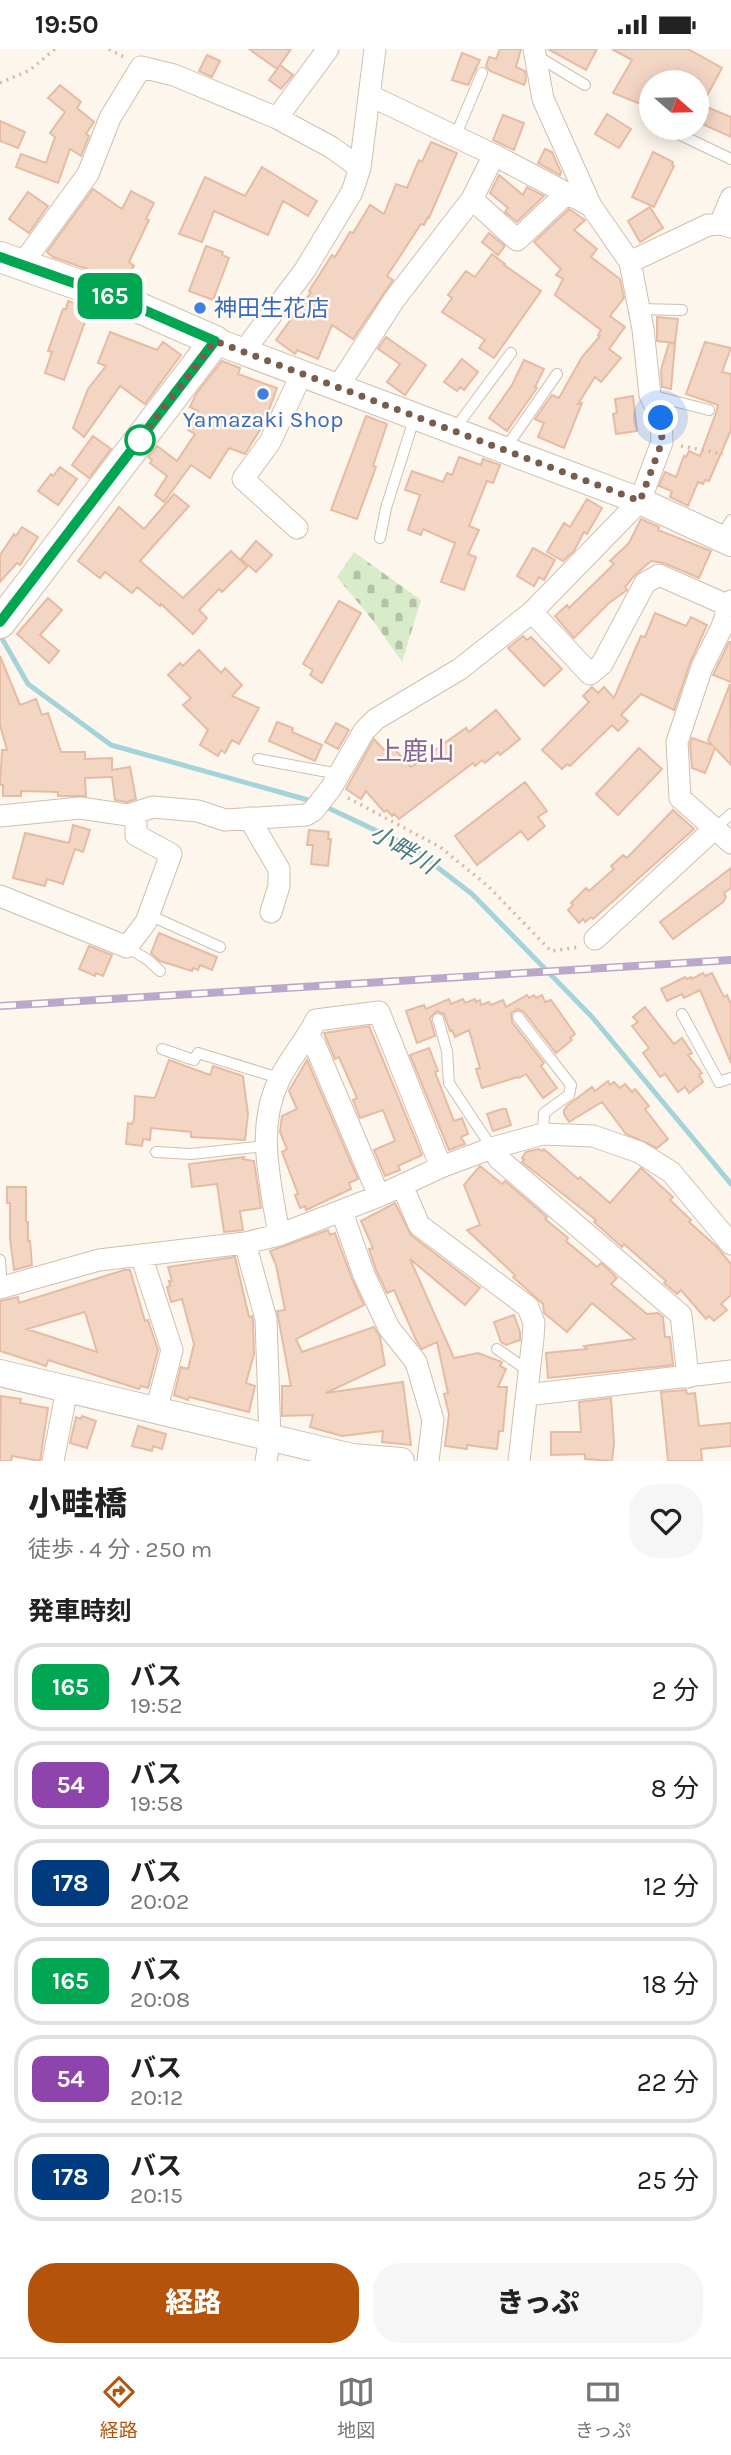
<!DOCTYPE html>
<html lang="ja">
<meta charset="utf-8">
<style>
:root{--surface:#fff;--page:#f6f6f6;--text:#222;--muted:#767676;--line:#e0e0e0;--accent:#b45309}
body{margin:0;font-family:Karla,"Noto Sans JP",sans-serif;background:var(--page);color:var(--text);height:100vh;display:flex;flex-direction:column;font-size:26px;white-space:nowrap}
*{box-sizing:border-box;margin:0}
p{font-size:23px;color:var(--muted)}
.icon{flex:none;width:38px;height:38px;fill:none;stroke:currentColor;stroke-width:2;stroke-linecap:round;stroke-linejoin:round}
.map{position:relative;height:1412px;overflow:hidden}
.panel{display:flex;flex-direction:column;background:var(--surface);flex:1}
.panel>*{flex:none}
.badge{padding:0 14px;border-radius:10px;font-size:24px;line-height:46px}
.needle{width:46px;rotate:110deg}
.tools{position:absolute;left:639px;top:21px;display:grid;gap:14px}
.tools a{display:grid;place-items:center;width:70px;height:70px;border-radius:50%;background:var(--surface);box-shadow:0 4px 18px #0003;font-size:35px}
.you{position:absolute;width:35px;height:35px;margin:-18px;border:5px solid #fff;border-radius:50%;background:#1a73e8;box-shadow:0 0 0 10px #1a73e833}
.map>.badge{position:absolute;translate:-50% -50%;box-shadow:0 0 0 4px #fff}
h2{padding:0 28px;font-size:26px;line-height:63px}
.round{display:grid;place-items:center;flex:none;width:74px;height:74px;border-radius:28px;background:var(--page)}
.overview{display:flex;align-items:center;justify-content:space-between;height:119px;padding:0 28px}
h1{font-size:33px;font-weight:800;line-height:52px}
.cta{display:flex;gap:14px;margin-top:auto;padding:14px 28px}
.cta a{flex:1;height:80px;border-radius:28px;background:var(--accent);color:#fff;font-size:28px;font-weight:800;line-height:80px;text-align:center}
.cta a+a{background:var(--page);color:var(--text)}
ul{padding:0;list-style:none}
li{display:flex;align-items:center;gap:21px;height:88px;margin:0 14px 10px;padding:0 14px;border:4px solid var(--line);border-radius:28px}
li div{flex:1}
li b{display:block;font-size:26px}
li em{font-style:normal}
li .badge{min-width:77px;font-weight:700;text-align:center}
.status{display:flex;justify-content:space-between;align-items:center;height:49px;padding:0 35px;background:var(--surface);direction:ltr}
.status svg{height:19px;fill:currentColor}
.tabs{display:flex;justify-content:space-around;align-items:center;height:98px;border-top:2px solid var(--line);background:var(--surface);font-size:19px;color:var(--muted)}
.tabs a{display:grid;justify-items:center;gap:4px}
.tabs .current{color:var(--accent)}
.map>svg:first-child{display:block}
.cemetery{fill:url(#cemetery-stones)}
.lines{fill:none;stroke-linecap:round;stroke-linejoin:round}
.stream{stroke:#a5d3da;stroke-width:5}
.building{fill:#f3d5c3;stroke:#e6bba3;stroke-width:2;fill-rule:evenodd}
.service-casing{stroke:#d1beb0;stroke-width:12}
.minor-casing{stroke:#d1beb0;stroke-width:23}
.tertiary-casing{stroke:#d1beb0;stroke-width:28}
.secondary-casing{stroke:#d6c0b0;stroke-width:32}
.path{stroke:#d9b8a5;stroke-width:3.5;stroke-dasharray:2 5;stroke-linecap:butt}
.service{stroke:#fff;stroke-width:10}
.minor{stroke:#fff;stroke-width:21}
.tertiary{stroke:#fff;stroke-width:26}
.secondary{stroke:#fff;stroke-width:30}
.rail-casing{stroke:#b9a8c9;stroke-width:8}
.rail{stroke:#fffaf3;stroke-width:5;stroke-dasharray:16;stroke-linecap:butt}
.line-casing{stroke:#fff;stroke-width:16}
.line{stroke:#00a651;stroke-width:10}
.walk{stroke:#7a5c4d;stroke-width:7;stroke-dasharray:0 12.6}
.shop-dot{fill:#3f7fe0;stroke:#fffaf3;stroke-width:2.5}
.stop-dot{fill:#fff;stroke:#00a651;stroke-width:3.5}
.labels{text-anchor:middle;stroke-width:5;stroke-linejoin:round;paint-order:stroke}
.shop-label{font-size:23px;fill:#366cbe;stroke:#fffaf3;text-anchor:start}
.water-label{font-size:24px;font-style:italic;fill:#437c86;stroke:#fffaf3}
.quarter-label{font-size:26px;fill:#846695;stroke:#fffaf3}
</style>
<div class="status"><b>19:50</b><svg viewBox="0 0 49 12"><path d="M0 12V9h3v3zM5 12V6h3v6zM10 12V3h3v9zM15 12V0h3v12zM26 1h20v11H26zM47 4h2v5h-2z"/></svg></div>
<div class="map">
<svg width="731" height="1412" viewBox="0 0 731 1412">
<defs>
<pattern id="cemetery-stones" width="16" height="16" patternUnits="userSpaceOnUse" patternTransform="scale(1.75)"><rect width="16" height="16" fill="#d8ecc9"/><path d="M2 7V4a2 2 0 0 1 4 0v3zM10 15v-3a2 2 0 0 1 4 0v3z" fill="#b4c2a5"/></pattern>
</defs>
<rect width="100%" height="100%" fill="#fdf6ec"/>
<path class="cemetery" d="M354 503 421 551 402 613 374 573 337 528Z"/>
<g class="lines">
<path class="stream" d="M0 586 28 635 111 696 315 753
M324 757 411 798 472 845 592 968 731 1135"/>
</g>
<path class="building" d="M249 0H291L277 20Z
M500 0H521L516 18 525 22 526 31 524 36 490 22 486 17 489 8 496 10Z
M548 0H597L586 21Z
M612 0H688L722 19 702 56 731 68V88L696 72V33H651V59L613 44 632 11Z
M462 4 480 11 468 36 452 31Z
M207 6 220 12 212 28 199 22Z
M280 16 293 26 281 40 269 31Z
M60 36 81 53 77 59 94 73 86 85 89 87 81 107 70 100 58 134 16 118 21 105 46 114 55 88 50 84 65 63 48 49Z
M607 65 631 80 619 99 595 85Z
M503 66 524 74 514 101 493 91Z
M0 72 25 83 18 99 0 92Z
M431 93 457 104 429 169 428 168 424 176 421 175 387 227 393 231 353 290 332 276 318 310 297 301 295 305 276 291 311 243 309 242 332 206 335 208 350 183 353 184 370 156 384 165 396 135 407 139 419 111 422 113Z
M545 100 552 103 561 123 560 126 538 114Z
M653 103 673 113 672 116 674 117 654 158 632 148Z
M262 118 317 152 308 167 283 152 268 186 214 162 202 193 179 185 205 128 245 147Z
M499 126 523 146 527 138 544 147 517 173 505 163 508 159 490 144Z
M93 140 122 160 131 142 154 154 146 170 149 171 129 213 134 217 123 233 108 223 107 227 53 208 47 203Z
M28 143 48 157 29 184 9 170Z
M650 158 663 179 640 193 628 172Z
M569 160 585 171 574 181 597 200 591 208 620 230 624 249 610 267 625 278 609 300 621 309 601 333 595 328 578 355 582 354 564 399 538 388 544 374 535 370 552 346 559 349 582 308 600 287 598 286 601 281 555 246 563 230 556 226 561 220 534 193Z
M489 184 505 197 498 206 482 193Z
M206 197 223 203 222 206 229 209 213 251 189 242Z
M492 205 505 215 504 216 541 242 494 309 479 299 485 291 442 263 452 249 448 246 466 222 475 228Z
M68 252 96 261 92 273 86 270 64 331 45 324 52 303 48 302 63 260H66Z
M657 268 678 270 675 294 657 292Z
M110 283 157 301 163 293 181 306 145 355 120 337 84 388 73 379 88 340 106 317 98 314Z
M386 288 426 316 405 346 387 333 400 315 378 300Z
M705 293 731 299 722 323 731 325V381L709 432 705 431 703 435 698 433 688 457 670 448 672 442 659 437 665 423 676 428 684 407 686 408 689 402 700 407 716 364 718 356 686 345Z
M669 294 675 295 671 340 662 338 661 321Z
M462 310 478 323 464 341 460 338 457 342 444 333Z
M524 311 544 320 535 338 537 339 507 382 489 369 512 336Z
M222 312 240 319 238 325 277 339 264 374 245 405 229 399 210 429 191 416 164 453 155 446 167 427 150 414 152 411 148 408 157 397 177 412 195 385 188 381 198 362 190 358 196 345Z
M633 347 637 382 616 385 613 365 617 364 615 350Z
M366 367 387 375 373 417 376 418 357 470 331 461Z
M93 387 111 400 89 429 72 416Z
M459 408 481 416 483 410 500 416 493 434 487 432 469 477 479 481 468 505 476 508 464 541 441 533 455 494 423 480 421 486 408 481 420 446 405 441 412 422 443 433 447 424 452 426Z
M60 418 77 430 58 456 38 442 51 425 53 427Z
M174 445 189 457 140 512 183 549 231 502 247 518 222 543 219 540 199 561 207 569 193 585 161 555 160 557 137 538 132 544 105 523 100 529 78 512 119 458 144 480Z
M587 450 602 459 587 485 584 483 574 502 563 512 547 503 564 474 570 478Z
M641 470 659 478 658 481 711 502 699 529 664 514 651 512 634 527 625 538 627 541 609 554 574 589 555 567 567 556 569 559 614 515 610 512 629 494Z
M22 478 38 488 20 516 17 514 0 533V506L14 485 16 487Z
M256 492 272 506 256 523 241 510Z
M533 499 555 511 544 531 539 528 534 537 517 527Z
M48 549 62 561 40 586 59 602 49 614 17 585Z
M339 552 361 564 322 634 310 626 313 621 303 615Z
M655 564 686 577 691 568 707 576 690 614 674 661 641 645 621 666 628 672 618 682 612 676 570 717 567 715 562 720 542 701 589 653 583 647 592 638 598 644 604 638 614 649 641 587 645 588Z
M523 587 527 591 531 588 562 620 544 637 508 599Z
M729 593H731V633L713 626Z
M199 601 221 624 225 619 242 636 232 647 259 659 239 695 232 691 225 704 221 701 218 707 200 696 208 681 183 656 191 649 168 626 180 614 183 617Z
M0 607 20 656 36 650 42 666 48 664 61 703H85V710L112 709V721L130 718 136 750 127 753 115 751 112 728 85 729 86 747H58V743L21 742V747H3V736H0L2 701H7L0 676Z
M730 635 731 716 715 699 705 724 692 719 690 695 692 689 712 696 708 691Z
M496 661 520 690 500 706 498 703 485 714 482 711 475 717 473 714 399 770 394 765 392 767 387 761 384 763 366 742 361 750 346 740 374 690 384 701 390 695 411 718 466 679 469 683Z
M277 673 293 679 292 683 322 696 315 712 269 692Z
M336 674 349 681 338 700 325 693Z
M639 699 662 720 618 766 596 745Z
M525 733 547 762 538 768 545 777 528 791 521 782 477 816 455 787Z
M673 761 694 780 593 870 591 868 585 873 583 870 579 874 568 861 573 856 571 854 586 839 589 842 614 820 611 817 623 806 627 809Z
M73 776 90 781 83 803 75 800 63 835 47 830 45 837 13 829 25 784 69 794Z
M309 781 329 783 328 790H331L328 817 311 815 313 796H307Z
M731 819V839L724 844 726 848 723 853 673 890 660 873Z
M159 884 217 908 212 921 200 916 198 921 193 919 192 922 160 912 151 904Z
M89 897 112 906 103 927 96 924 95 927 79 920Z
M703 924 705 927 712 924 724 948 727 946 731 955V1014L700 941 684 949 682 945 667 952 661 940 685 928 687 930 691 928 692 930Z
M527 946 529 949 534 946 536 949 542 946 545 953 551 951 575 985 570 989 572 991 556 1004 524 963 518 960 511 964 512 973 544 1014 541 1017 557 1039 543 1049 526 1025 519 1029 518 1028 482 1039 476 1020 480 1019 469 981 455 988 452 981 450 982 444 965 437 962 430 969 435 987 417 994 406 962 424 956 426 960 449 950 451 955 463 950 465 954 475 950 476 953 480 951 481 956 489 953 491 956 503 951 506 958Z
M645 958 674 995 682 989 692 1004 688 1006 702 1024 699 1026 703 1033 689 1044 685 1038 678 1043 665 1025 660 1028 643 1004 649 999 632 977 638 973 633 968Z
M369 977 422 1106 398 1117 400 1121 385 1127 374 1101 395 1092 383 1061 360 1069 353 1051 357 1049 339 1008 335 1010 324 984Z
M429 999 438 1022 435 1023 454 1072 462 1069 468 1085 461 1088 465 1095 449 1101 410 1006Z
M169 1011 210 1026 213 1017 243 1027 248 1065 245 1091 191 1088V1083L151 1079 150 1091 143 1090 142 1097 126 1095 128 1074 132 1075 134 1070 135 1047 155 1049Z
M307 1011 358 1130 349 1134 351 1140 306 1161 305 1157 300 1159 295 1146 298 1145 282 1103 287 1100 280 1083 282 1067 297 1060 289 1042Z
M608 1032 610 1036 614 1033 620 1039 625 1035 632 1043 635 1040 649 1057 645 1060 668 1090 657 1099 626 1085 602 1053 569 1073 564 1065V1061L568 1056 592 1038 595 1042Z
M502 1060H506L511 1076 493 1082 487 1065Z
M539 1100 542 1102 544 1100 578 1130 580 1128 610 1154 641 1119 673 1148 670 1151 691 1171 689 1173 717 1198 731 1215V1246L721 1255 727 1261 714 1272 709 1267 706 1270 681 1241 677 1245 664 1234 666 1232 624 1195 622 1198 594 1173 596 1171 522 1113 524 1111 522 1109 526 1103Z
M244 1108 243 1110 254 1112 261 1159 240 1162 243 1181 224 1183 217 1135 192 1138 189 1115Z
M480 1117 502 1135 505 1132 547 1168 545 1170 568 1189 566 1192 597 1218 601 1214 609 1221 617 1229 611 1235 647 1265 658 1264 663 1268 665 1288H670L673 1316 548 1329 546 1304 587 1300 584 1297 635 1290 592 1254 567 1283 544 1264 543 1255 513 1228 515 1226 467 1181 480 1176 464 1136Z
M7 1138H26V1173H28V1192H30L32 1216 14 1221 10 1189V1154H7Z
M395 1154 411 1186 480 1239 465 1256 410 1210 454 1309 478 1304 502 1313 500 1317 506 1320 498 1338H507L503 1382H499L497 1400 467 1396V1400L445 1397 449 1365 444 1345 448 1344 437 1293 422 1300 417 1293 394 1241 387 1244 376 1221 369 1200 373 1199 361 1172Z
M328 1181 330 1186 335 1184 352 1230 364 1256 296 1290 302 1303 374 1278 380 1288 385 1316 326 1344 403 1333 411 1396 382 1393 383 1382 342 1387 310 1378 313 1366 282 1367V1337H291L277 1262 285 1261 276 1216 270 1202Z
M235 1208 249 1268 252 1267 253 1272 254 1305 246 1334 255 1337 249 1363 189 1348 188 1351 174 1346 181 1318 188 1320 194 1295 182 1250 171 1253 167 1238 170 1237 169 1232H172L168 1218Z
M124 1221H130L145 1272 148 1271 158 1301 148 1339 141 1337 139 1340 48 1311 46 1317 0 1302V1252L18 1248 19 1254ZM85 1263 97 1303 27 1280Z
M514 1266 520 1283V1291L506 1296 501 1293 494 1273Z
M686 1341 687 1345 695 1344 699 1377 731 1374V1397L701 1400 702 1412H668L661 1343Z
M1 1347 21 1350 20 1354 48 1359 40 1412 12 1407 11 1412H0Z
M611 1349 614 1394 612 1412 585 1410V1405L551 1406V1383H581L579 1353Z
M82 1367 96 1372 87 1399 70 1394 76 1368 81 1370Z
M138 1377 166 1385 162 1400 153 1397 152 1402 132 1397Z"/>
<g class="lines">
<g class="service-casing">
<path id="service" d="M537 7 585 36
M666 79 731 110
M455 88 482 24
M639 260 682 261
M650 346 709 361
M454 381 511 304
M505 400 557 325
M380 489 386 459 415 367
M720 489 731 471
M258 710 339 725
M714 780 731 765
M149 866 220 898
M127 898 148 911 160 922
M682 965 719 1033 731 1029
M518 968 571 1036 569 1046 544 1064 543 1085
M438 970 447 1002 449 1034 492 1099
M162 1000 194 1011 198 1004 279 1029
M156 1103 191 1105 265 1097
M0 1211 2 1238
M497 1300 530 1323"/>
</g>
<g class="minor-casing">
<path id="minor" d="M534 0 543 50 591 157
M277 69 331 98 360 119
M472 150 517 191 567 144
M720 175 731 149
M630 213 708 176 720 175 731 178
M23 214 88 125 110 69 141 18 174 26 277 69 328 0
M244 302 305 221 352 143 360 119 375 0
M338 338 394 251 472 150 494 106
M297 479 243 430 270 393 302 324
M731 552 721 580 702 618 677 693 680 749 731 794
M532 563 590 625 602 615 645 534 659 526 729 557
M0 767 80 759 128 766 153 758 198 762 225 771 306 766 313 762 331 739 364 682 376 670 460 620 532 563 640 452 662 393 661 369 650 346 643 280 630 213 591 157 494 106 371 47
M249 769 279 820V837L271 863
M0 847 127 898 146 873 171 805 136 786V764
M595 890 714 780
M308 987 315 996 379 1147
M492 1099 499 1110 681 1266 688 1328
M402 1136 419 1176 528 1258 534 1274 533 1289 519 1412
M342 1163 364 1226 389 1279 416 1313 433 1371 428 1412
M279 1186C271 1134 255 1081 279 1031 289 1010 306 992 316 971L379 963 441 1118
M245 1194 266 1270 270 1389 266 1412
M141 1206 172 1301 156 1362
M0 1239 99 1211 245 1194 279 1186 379 1147 441 1118 492 1099 543 1085 593 1087 639 1103 671 1123 731 1195
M527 1346 731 1322
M53 1412 67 1340"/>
</g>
<g class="tertiary-casing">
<path id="tertiary" d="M215 292 640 452 731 494
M0 1324 352 1408 401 1412"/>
</g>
<g class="secondary-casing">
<path id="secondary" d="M0 208 119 250 215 292 0 574"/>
</g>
<path class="path" d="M109 0 124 8
M0 34 30 21 55 0
M681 397 723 405
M348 749 440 798 488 837 551 902 580 898"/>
<use href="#service" class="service"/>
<use href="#minor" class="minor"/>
<use href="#tertiary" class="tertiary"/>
<use href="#secondary" class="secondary"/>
<g class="rail-casing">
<path id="rail" d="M0 957 731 911"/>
</g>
<use href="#rail" class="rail"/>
</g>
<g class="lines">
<g class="line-casing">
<path id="line" d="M0 208 119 250 215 292 0 573"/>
</g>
<use href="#line" class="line"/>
<path class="walk" d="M140 391 133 399 215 292 640 452 662 393 661 369"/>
</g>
<g class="shop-dot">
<circle cx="200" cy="259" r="7"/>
<circle cx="263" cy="345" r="7"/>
</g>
<circle class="stop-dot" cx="140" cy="391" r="14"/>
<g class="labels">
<g class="shop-label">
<text x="214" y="267">神田生花店</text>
<text x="263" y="378" text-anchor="middle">Yamazaki Shop</text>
</g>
<g class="water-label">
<text transform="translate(403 800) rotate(31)" y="8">小畔川</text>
</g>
<g class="quarter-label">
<text x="415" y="711">上鹿山</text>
</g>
</g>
</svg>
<div class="tools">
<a><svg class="needle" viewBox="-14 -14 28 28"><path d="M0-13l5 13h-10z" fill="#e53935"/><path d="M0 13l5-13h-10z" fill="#767676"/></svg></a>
</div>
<div class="you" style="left:661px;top:369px"></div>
<b class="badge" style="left:110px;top:247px;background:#00a651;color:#fff">165</b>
</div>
<section class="panel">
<div class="overview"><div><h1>小畦橋</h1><p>徒歩 · 4 分 · 250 m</p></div><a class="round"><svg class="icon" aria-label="heart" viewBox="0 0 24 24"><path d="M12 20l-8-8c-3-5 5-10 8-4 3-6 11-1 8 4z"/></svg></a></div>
<h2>発車時刻</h2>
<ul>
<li><span class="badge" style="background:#00a651;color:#fff">165</span><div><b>バス</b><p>19:52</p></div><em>2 分</em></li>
<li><span class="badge" style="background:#8e44ad;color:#fff">54</span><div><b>バス</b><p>19:58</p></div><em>8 分</em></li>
<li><span class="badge" style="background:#003b80;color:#fff">178</span><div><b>バス</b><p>20:02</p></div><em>12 分</em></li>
<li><span class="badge" style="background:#00a651;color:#fff">165</span><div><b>バス</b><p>20:08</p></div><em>18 分</em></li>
<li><span class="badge" style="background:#8e44ad;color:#fff">54</span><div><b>バス</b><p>20:12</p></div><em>22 分</em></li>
<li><span class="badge" style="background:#003b80;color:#fff">178</span><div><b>バス</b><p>20:15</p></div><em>25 分</em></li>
</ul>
<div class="cta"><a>経路</a><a>きっぷ</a></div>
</section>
<nav class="tabs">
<a class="current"><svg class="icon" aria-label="directions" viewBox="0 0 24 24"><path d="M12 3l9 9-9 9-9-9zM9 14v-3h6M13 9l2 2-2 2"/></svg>経路</a>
<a><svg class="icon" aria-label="map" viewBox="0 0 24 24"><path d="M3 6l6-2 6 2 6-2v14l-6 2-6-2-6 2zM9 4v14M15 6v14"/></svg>地図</a>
<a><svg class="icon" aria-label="tickets" viewBox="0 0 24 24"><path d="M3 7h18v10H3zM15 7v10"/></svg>きっぷ</a>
</nav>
